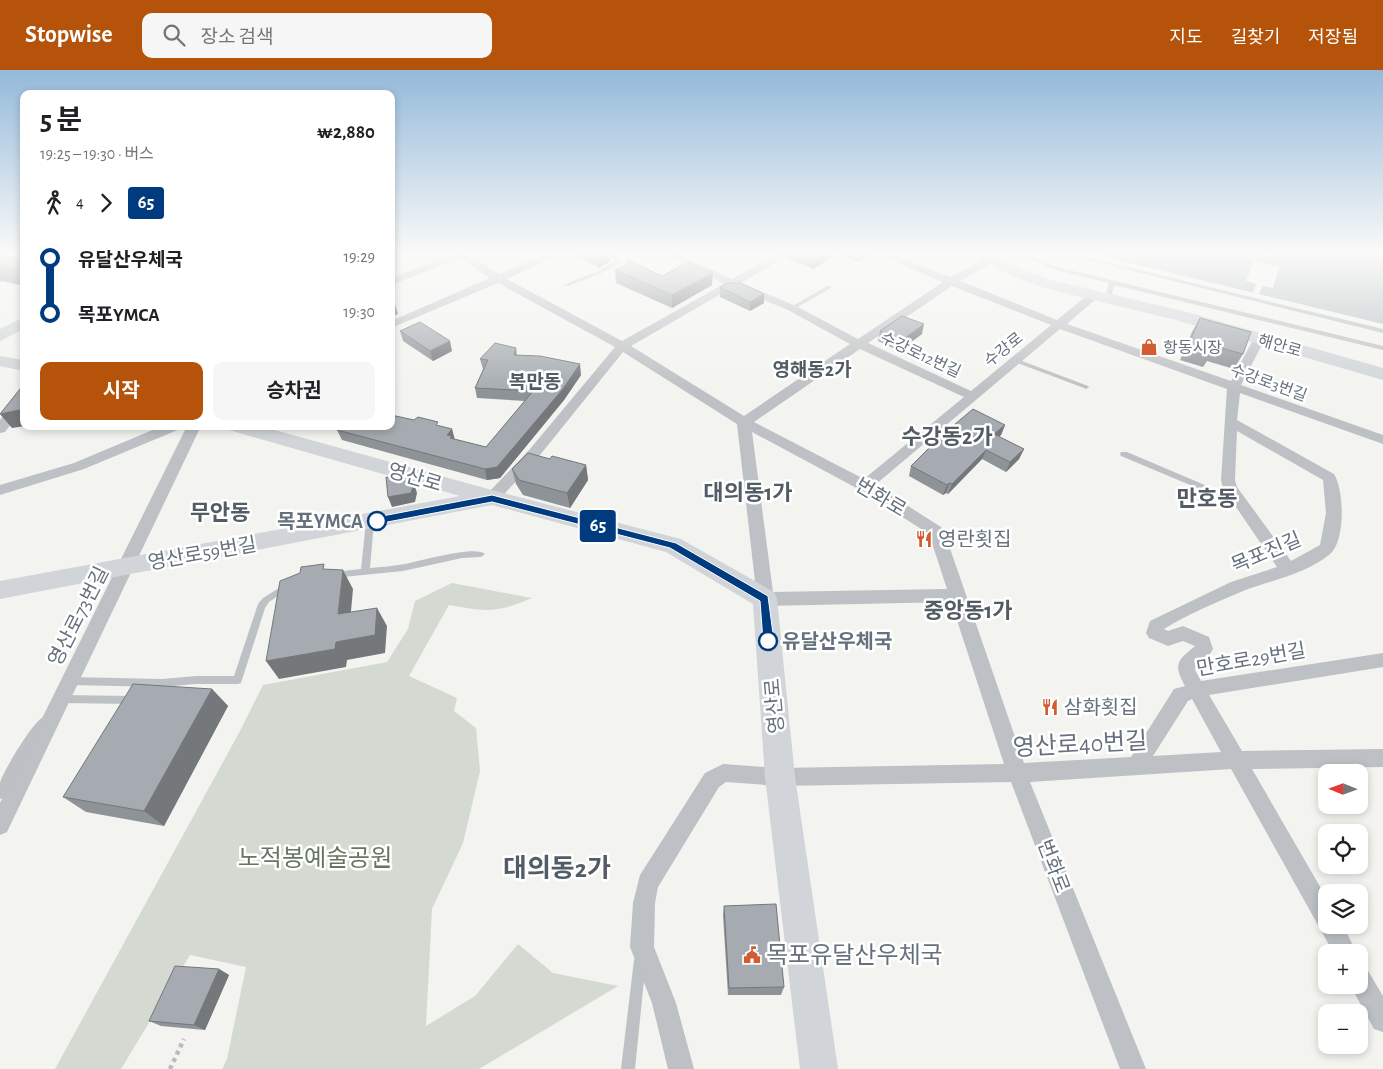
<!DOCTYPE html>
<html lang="ko">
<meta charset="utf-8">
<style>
:root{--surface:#fff;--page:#f6f6f6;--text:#202124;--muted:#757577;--accent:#b45309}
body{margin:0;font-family:"Alegreya Sans","Noto Sans KR",sans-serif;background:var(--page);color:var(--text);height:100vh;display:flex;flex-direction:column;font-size:19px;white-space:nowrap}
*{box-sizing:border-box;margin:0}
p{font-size:16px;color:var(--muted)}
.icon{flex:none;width:28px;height:28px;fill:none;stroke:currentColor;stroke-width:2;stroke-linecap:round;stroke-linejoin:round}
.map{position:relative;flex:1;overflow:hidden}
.side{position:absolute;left:20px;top:20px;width:375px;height:340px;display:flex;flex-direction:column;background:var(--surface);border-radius:10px;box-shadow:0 2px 8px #0003}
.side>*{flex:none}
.badge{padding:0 10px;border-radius:4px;font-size:18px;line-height:32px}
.needle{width:32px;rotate:271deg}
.tools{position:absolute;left:1318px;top:694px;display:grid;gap:10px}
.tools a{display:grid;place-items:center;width:50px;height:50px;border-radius:10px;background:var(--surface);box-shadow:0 2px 8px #0003;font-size:25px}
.map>.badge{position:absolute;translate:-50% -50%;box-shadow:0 0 0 2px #fff}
.legs{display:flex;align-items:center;gap:8px;height:55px;padding:0 20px;font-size:16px}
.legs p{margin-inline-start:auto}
.head{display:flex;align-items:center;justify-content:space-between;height:85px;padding:0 20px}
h1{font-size:28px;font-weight:700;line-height:38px}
.button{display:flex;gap:10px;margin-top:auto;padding:10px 20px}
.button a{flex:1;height:58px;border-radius:10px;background:var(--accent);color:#fff;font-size:20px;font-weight:700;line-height:58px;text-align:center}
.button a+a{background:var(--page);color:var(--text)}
ul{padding:0 20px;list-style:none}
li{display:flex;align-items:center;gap:18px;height:55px;font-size:19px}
li i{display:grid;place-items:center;width:8px;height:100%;margin:0 6px;background:currentColor}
li i::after{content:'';width:12px;height:12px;margin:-6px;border:4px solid;border-radius:50%;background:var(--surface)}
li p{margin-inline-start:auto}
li:first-child i{background:linear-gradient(#0000 50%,currentColor 0)}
li:last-child i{background:linear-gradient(currentColor 50%,#0000 0)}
header{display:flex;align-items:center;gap:30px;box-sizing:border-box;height:70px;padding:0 25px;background:var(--accent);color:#fff}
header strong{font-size:24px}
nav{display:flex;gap:28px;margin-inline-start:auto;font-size:18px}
.search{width:350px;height:45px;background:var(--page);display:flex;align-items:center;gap:12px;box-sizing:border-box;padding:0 18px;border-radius:10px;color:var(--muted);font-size:19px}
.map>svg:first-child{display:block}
.green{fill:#d4dad1}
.water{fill:#b7c0c5}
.pier{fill:#f3f3f0}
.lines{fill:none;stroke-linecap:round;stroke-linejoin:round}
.path{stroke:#b9bbbd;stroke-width:4.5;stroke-dasharray:4 4;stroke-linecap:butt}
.lane{fill:#bdc0c4;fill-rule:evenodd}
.street{fill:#bdc0c4;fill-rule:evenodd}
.secondary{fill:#d1d5d9;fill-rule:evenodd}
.wall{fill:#8e9397}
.shaded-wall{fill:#74787b}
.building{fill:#a5abb0;stroke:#74787b}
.line-1{fill:#003b80;stroke:#fff}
.stop-1-dot{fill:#fff;stroke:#003b80;stroke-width:2.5}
.labels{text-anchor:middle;stroke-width:5;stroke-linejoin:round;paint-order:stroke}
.far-street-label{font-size:16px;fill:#65727e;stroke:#fff}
.far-poi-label{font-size:16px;fill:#65727e;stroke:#fff;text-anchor:start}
.far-quarter-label{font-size:19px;font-weight:bold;fill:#525c64;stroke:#fff}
.street-label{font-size:20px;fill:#65727e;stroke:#fff}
.stop-label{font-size:20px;font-weight:bold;fill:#65727e;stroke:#fff;text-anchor:end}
.poi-label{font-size:20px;fill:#65727e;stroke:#fff;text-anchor:start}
.quarter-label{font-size:22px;font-weight:bold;fill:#525c64;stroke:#fff}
.near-street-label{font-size:24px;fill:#65727e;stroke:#fff}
.near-park-label{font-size:24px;fill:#677663;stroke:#fff}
.near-poi-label{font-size:24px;fill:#65727e;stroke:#fff;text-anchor:start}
.near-quarter-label{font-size:26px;font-weight:bold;fill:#525c64;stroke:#fff}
</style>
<header>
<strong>Stopwise</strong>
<div class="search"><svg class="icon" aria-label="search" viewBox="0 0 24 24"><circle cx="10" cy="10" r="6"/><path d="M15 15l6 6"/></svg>장소 검색</div>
<nav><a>지도</a><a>길찾기</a><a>저장됨</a></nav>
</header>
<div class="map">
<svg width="1383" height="999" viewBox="0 0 1383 999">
<rect width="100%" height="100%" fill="#f3f3f0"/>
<path class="green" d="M452 513 532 528C496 543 487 542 449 535L409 606 457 628 454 641 476 658 480 701 463 773 432 839 426 956 475 926 518 874 553 903 618 916 479 999H222L227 989 246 897 190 885 121 999H55L240 661 263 615 387 592 408 559 415 531Z"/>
<path class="water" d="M1085 182H1383V254Z"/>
<path class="pier" d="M1254 191 1279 197 1273 218 1262 216 1259 224 1253 223 1256 214 1246 211Z"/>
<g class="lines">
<path class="path" d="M170 999 184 969"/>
<path class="lane" d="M612 182H618L617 186 622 191 621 192 600 204 568 216 563 215 596 202 615 191 611 186Z
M1018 182H1025L1053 196 1383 276V280L1114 215 1111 228 1106 229 1105 228 1109 213 1049 198Z
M1056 182H1065L1383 259V263Z
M829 215 831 216V218L794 239 789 238Z
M1017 289 1088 316 1089 317 1086 319 1084 318 1015 292 1014 291Z
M1121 382H1127L1226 424 1241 427 1242 429 1238 432 1221 428 1121 386 1120 384Z
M370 449 374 452 370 498C381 497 394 496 405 494 420 491 476 475 485 484L481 487 462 488 403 501 333 508 330 507 329 505 330 503 333 502 361 499 366 452Z
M287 513 290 514 291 516 290 518 269 532 265 538 241 613 238 614H196L162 617 70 615 67 614 65 611 67 608 70 607 162 609 196 606H234L258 534 263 528Z
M61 625 133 626 137 627 138 630 137 633 133 634 61 633 57 632 56 629 57 626Z
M42 648 46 650 47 653 46 656 32 674 4 728 0 729C0 724 0 718 0 713 2 703 33 652 42 648Z
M640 884 644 886 646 890 635 999H621L634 890 636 886Z"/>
<path class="street" d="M453 182H466L499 204 551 182H564L507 209 622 271 724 214 661 182H674L732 209 781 182H793L741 213 796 236 858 269 943 212 872 182H886L950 207 987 187H995V191L960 211 1057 250 1089 224H1097V228L1067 254 1231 311 1255 266H1263L1265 269 1241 315 1383 365V374L1240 323 1237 350 1334 404C1344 419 1346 471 1330 484 1306 504 1272 510 1243 521 1217 532 1188 544 1164 559L1168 561 1183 556 1209 567 1213 579 1210 584 1196 596 1195 600 1201 611 1383 583V597L1209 625 1242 681 1383 679V697L1252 699 1326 827V855H1343L1356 882H1333L1231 699 1030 712 1146 999H1120L1011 712 780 716 726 712 719 717 658 817 655 833 654 877 676 933 694 999H668L652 933 630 877 633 833 640 805 705 703 723 694 780 698 1004 694 951 532 765 536 759 534 757 529 737 354 623 282 540 385 497 432H487L485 428 487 424 530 379 615 277 498 213 391 258V251L490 208 460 188 391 215V208L454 184ZM952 216 1051 255 971 321 868 273ZM733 217 788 240 850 274 744 346 631 276ZM1060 259 1227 319 1221 410 1223 418 1277 497 1231 512 1150 551 1146 563 1149 568 1168 576 1183 571 1195 576C1177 591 1173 594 1185 616L1174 619 1131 687 1024 693 944 461 941 457 875 415ZM860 279 964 327 864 409 754 352ZM1237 361 1323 410 1326 443 1320 475 1291 491 1237 417 1235 410ZM752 362 860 420 929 464 947 519 773 522ZM1192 629 1221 682 1153 686 1188 631Z
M24 324V337L5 362 0 363V350L19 325Z
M162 356H182L180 359 84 399 0 425V415L74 393Z
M187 356H201L7 762 0 765V733Z
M1359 895 1367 899 1383 926V962L1374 959 1350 915H1359Z"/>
<path class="secondary" d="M969 182H988L1029 202 1055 211 1187 242 1383 298V310L1176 250 1044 218 1017 208 972 185Z
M24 247V259L0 271V259Z
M0 286 24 290V301L0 296Z
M226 356H260L492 420 673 467 681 469 774 522 777 529 795 707 838 999H800L765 707 753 534 666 482 492 435 0 529V511L460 426 229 360Z"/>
</g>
<path class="wall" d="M568 182H611L609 192 599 198Z
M788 182H872V184L858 192 837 184 813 199 787 188Z
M0 184 24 188V216L2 211 0 212Z
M615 200 662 206 712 215 672 238 616 213Z
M720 217 764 224V233L750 241 720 227Z
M1200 248 1243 284 1234 299 1207 291 1203 297 1180 290 1192 262Z
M400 261 452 281 433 291 403 271Z
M880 261 922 264 899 281 878 271Z
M516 278 517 285 581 305 564 330 500 408 487 410 342 370 337 360 439 356 452 359 454 369 486 377 525 331 477 328 475 318 483 299 480 289Z
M1005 355 1001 365 998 367 1024 379 1019 389 1006 402 982 389 948 424 946 423 943 425 909 406 911 396Z
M550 389 586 395 588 410 570 438 523 425 516 414 512 399Z
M212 619 228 636 164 756 86 742 63 727Z
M724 836 784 917 781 925H728L723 845Z
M219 899 229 905 205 960 161 956 149 951Z"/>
<path class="shaded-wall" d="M608 182H611L609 192 599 198 598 189Z
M829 182H837V184L813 199 814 191Z
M864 182H872V184L858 192 859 185Z
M713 203 712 215 672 238V225Z
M764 224V233L750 241V232Z
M395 234 398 244 391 247V236Z
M924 254 922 264 899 281 901 271Z
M450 271 452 281 433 291 430 281Z
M580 294 581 305 564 330 500 408 487 410 485 399Z
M24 339V356H25L12 358 0 344Z
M1005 355 1001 365 990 374 994 364Z
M452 359 455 370 447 365Z
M1024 379 1019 389 1006 402 1010 392Z
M986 380 982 389 948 424 952 414Z
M586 395 588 410 570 438 567 423Z
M414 413 417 423 415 432 392 437 388 427Z
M949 413 946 423 943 425 947 415Z
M343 500 353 519 349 563 338 544Z
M377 538 387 556 385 583 347 590 346 597 279 609 266 591 336 572Z
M212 619 228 636 164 756 144 741Z
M219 899 229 905 205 960 194 955Z"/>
<path class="building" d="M584 182H608V183L598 189Z
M791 182H829L814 191Z
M852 182H864L859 185Z
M0 184 24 188V202L0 197Z
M628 190 662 206 688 192 713 203 672 225 615 200 625 195Z
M728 213H741L764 224 750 232 720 217Z
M391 231 395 234 391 236Z
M902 246 924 254 901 271 880 261Z
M1200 248 1251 262 1243 284 1214 276 1211 283 1188 276Z
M420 252 450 271 430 281 400 261Z
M495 273 516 278 514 285 540 286 580 294 563 319 497 397 485 399 337 360 341 356H391V345L414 350 418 347 438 352 436 355 452 359 447 365 452 366 450 368 486 377 533 321 475 318 488 290 480 289Z
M24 314V339L19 340 0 344Z
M973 339 1005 355 994 364 1024 379 1010 392 986 380 952 414 949 413 947 415 911 396 942 365Z
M528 383 550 389 552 386 586 395 567 423 519 410 512 399Z
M386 407 414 413 411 423 388 427Z
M324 494 323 499 343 500 338 544 377 538 375 565 336 572 335 579 266 591 280 511 300 503 301 497Z
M133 614 212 619 144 741 63 727Z
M776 834 784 917 729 918 724 836Z
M175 896 219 899 194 955 149 951Z"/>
<linearGradient id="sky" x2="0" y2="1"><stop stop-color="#94b9da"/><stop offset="0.57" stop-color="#fafaf8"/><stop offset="1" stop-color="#fafaf8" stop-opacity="0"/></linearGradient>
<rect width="1383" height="322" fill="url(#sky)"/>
<path class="line-1" d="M492 425 676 473 768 526 774 571 772 574 768 575 763 571 760 531 670 478 492 432 377 454 372 451 377 447Z"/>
<defs>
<g id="shop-bare" transform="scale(1.35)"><path d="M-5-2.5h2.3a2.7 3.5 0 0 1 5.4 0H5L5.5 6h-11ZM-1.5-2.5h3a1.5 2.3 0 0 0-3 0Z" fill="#d15b32" stroke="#fff" stroke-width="2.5" paint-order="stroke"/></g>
<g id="restaurant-bare" transform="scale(1.35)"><path d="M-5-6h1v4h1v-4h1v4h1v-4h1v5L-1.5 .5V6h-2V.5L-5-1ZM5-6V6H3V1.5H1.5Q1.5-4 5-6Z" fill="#d15b32" stroke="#fff" stroke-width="2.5" paint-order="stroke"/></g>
<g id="civic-bare" transform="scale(1.35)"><path d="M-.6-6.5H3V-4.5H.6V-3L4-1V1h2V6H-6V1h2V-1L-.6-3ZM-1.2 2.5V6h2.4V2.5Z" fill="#d15b32" stroke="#fff" stroke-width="2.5" paint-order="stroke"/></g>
</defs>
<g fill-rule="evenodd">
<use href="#shop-bare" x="1149" y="277"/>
<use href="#restaurant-bare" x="924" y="469"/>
<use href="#restaurant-bare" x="1050" y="637"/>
<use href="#civic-bare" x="752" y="885"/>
</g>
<g class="stop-1-dot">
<circle cx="377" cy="451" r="9"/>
<circle cx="768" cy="571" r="9"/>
</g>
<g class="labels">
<g class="far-street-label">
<text transform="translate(1280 275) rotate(16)" y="6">해안로</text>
<text transform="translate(1003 279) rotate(-39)" y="6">수강로</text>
<text transform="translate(921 284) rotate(25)" y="6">수강로12번길</text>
<text transform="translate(1269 312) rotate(20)" y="6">수강로3번길</text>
</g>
<g class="far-poi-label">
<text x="1163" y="283">항동시장</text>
</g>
<g class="far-quarter-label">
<text x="812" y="306">영해동2가</text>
<text x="535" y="318">복만동</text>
</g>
<g class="street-label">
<text transform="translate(415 407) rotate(16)" y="7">영산로</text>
<text transform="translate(881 427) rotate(31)" y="7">번화로</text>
<text transform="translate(1266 482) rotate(-23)" y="7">목포진길</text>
<text transform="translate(202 483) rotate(-10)" y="7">영산로59번길</text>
<text transform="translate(78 546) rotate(-63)" y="7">영산로73번길</text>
<text transform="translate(1251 589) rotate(-10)" y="7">만호로29번길</text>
<text transform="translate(774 636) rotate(-95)" y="7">영산로</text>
<text transform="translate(1054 796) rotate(69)" y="7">번화로</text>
</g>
<g class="stop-label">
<text x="363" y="458">목포YMCA</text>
<text x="782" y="578" text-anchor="start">유달산우체국</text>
</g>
<g class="poi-label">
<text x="938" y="476">영란횟집</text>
<text x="1064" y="644">삼화횟집</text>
</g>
<g class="quarter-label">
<text x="947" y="374">수강동2가</text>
<text x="748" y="430">대의동1가</text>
<text x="1207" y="436">만호동</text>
<text x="220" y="450">무안동</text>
<text x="968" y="548">중앙동1가</text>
</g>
<g class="near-street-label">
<text transform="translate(1080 674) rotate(-3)" y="8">영산로40번길</text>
</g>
<g class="near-park-label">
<text x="315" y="796">노적봉예술공원</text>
</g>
<g class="near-poi-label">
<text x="766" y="893">목포유달산우체국</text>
</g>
<g class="near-quarter-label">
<text x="557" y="807">대의동2가</text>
</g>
</g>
</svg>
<div class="tools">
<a><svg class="needle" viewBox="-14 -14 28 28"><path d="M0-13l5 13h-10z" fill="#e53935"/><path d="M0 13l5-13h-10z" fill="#757577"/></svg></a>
<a><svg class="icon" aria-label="locate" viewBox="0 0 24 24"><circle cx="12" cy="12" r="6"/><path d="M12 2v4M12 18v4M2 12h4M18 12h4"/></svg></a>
<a><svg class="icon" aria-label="layers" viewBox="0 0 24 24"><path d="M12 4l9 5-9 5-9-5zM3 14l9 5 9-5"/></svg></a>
<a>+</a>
<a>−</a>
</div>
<b class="badge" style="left:598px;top:456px;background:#003b80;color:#fff">65</b>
<section class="side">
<div class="head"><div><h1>5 분</h1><p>19:25 – 19:30 · 버스</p></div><b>₩2,880</b></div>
<div class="legs"><svg class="icon" aria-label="walk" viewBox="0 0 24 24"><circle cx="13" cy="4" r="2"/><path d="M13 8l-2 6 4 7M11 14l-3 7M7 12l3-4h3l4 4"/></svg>4<svg class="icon" aria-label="forward" viewBox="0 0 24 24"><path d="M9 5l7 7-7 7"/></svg><b class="badge" style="background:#003b80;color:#fff">65</b></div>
<ul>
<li><i style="color:#003b80"></i><b>유달산우체국</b><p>19:29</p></li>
<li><i style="color:#003b80"></i><b>목포YMCA</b><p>19:30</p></li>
</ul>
<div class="button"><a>시작</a><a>승차권</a></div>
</section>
</div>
